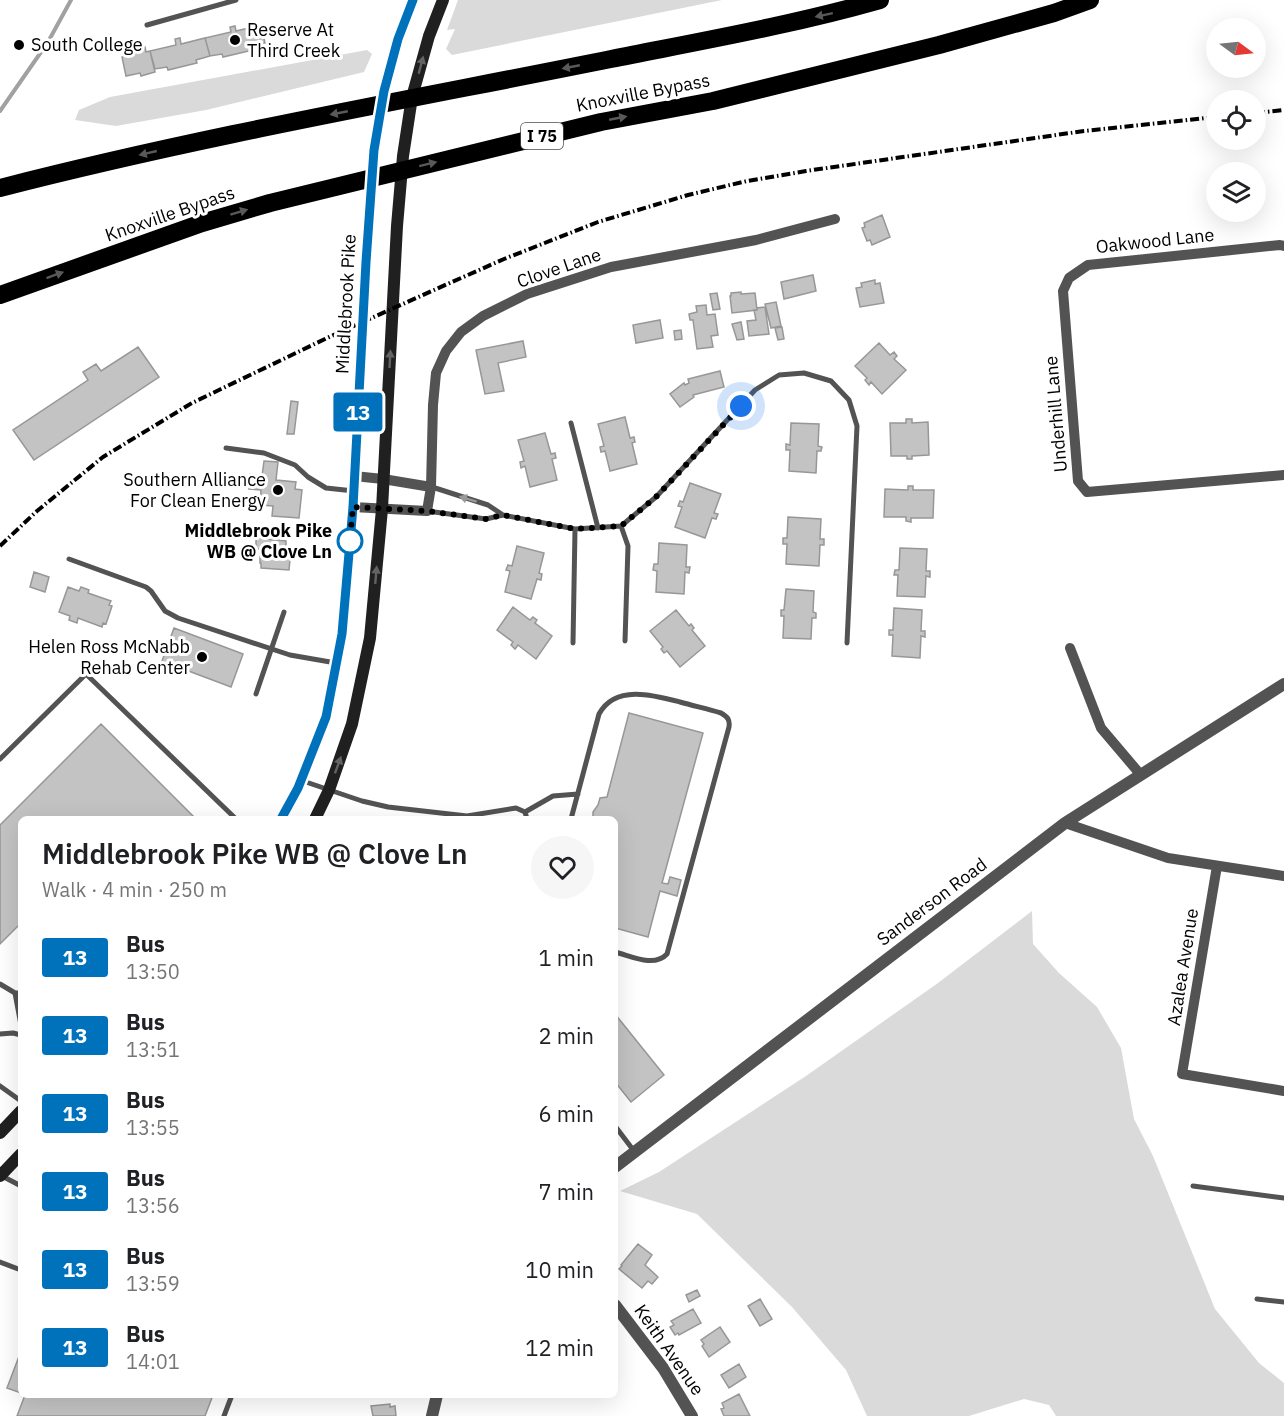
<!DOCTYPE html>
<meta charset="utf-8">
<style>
:root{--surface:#fff;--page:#f6f6f6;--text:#202124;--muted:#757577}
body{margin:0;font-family:"IBM Plex Sans",sans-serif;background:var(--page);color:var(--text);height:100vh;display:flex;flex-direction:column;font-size:22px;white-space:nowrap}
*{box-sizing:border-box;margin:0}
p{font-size:20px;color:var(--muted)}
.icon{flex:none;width:33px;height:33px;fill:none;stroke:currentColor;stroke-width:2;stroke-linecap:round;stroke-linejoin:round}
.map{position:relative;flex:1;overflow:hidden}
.panel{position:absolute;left:18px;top:816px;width:600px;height:582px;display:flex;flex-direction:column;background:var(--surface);border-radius:9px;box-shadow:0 6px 24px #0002}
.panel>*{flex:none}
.badge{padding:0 12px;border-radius:4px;font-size:21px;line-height:39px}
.needle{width:39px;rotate:105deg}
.tools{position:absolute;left:1206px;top:18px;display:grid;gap:12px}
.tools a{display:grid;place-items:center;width:60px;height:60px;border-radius:50%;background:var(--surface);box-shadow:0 6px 24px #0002;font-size:30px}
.you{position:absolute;width:30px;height:30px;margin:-15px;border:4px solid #fff;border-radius:50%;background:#1a73e8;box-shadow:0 0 0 9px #1a73e833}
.map>.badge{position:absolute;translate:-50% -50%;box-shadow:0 0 0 3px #fff}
.round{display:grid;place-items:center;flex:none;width:63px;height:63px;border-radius:32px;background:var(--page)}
.overview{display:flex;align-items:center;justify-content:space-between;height:102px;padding:0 24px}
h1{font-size:28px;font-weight:600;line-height:45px}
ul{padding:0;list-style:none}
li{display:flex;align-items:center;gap:18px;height:78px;padding:0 24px}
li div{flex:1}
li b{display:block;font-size:22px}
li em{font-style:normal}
li .badge{min-width:66px;font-weight:700;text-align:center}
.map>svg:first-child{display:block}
.green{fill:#dadada}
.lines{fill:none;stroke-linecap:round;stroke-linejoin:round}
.stream{stroke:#a1a1a1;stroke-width:4}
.building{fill:#c3c3c3;stroke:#979797;stroke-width:1.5}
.service{stroke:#535353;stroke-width:5}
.minor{stroke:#535353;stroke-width:10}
.tertiary{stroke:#535353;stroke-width:12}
.secondary{stroke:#202020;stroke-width:12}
.motorway{stroke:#000;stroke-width:18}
.rail{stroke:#000;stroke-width:4;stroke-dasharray:9 3 1.5 3;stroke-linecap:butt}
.oneway{fill:#595959}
.oneway2{fill:#636363}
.oneway3{fill:#989898}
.line-casing{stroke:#fff;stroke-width:14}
.line{stroke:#0072bc;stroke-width:9}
.walk{stroke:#000;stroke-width:6;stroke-dasharray:0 10.8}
.poi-dot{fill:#000;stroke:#fff;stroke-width:2}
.stop-dot{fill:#fff;stroke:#0072bc;stroke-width:3}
.labels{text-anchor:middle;stroke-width:6;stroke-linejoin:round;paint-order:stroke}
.shield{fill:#fff;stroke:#4c4c4c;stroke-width:1.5}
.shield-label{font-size:16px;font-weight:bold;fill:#000}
.poi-label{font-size:18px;fill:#000;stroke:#fff;text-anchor:start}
.street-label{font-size:18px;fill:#000;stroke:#fff}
.stop-label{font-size:18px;font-weight:bold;fill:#000;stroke:#fff;text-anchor:end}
</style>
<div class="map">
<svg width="1284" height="1416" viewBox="0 0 1284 1416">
<rect width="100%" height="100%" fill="#fff"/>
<path class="green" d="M458 0H722L452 55 446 49 455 29 447 30Z
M367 50 372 54 364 72 206 110 116 126 75 120 79 110 110 97Z
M1032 911 1033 944 1059 973 1097 1007 1121 1048 1134 1119 1153 1156 1215 1309 1259 1363 1284 1383V1416H1056L1049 1405 1024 1399 969 1416H867L846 1370 792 1307 697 1214 620 1191 659 1172 806 1076 938 983Z"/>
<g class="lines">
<path class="stream" d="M0 111 48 42 71 0"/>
</g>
<path class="building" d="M261 25 265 43 252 46 253 50 223 57 222 54 210 56 205 38 231 32 230 27 235 26 236 31Z
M180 38 181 44 205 38 210 56 196 60 197 63 168 70 167 67 155 69 150 51 176 45 175 39Z
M145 47 146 52 150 51 155 72 141 76 140 73 126 76 122 57 141 52 140 48Z
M882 215 890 237 872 245 870 240 867 241 862 228 865 227 864 223Z
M813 275 816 291 784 299 781 282Z
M875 280V284L880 283 884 303 860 307 856 288 862 287 861 283Z
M741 292V294L755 293 757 310 732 313 730 296H731V293Z
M717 293 720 309 713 310 710 294Z
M776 302 781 326 771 328 765 304Z
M706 305 707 315 715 314 718 335 711 336 713 347 697 349 693 320H690L689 314 697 312 696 306Z
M765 307 769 334 749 336 747 321 756 320 754 310H757V308Z
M660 320 663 338 636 343 633 325Z
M741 322 744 339 737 340 732 324Z
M782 327 784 339 778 340 775 328Z
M681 330 682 339 675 340 674 331Z
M523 341 526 357 498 363 504 391 485 394 476 350Z
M879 343 890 355 894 352 897 356 894 359 906 370 882 394 871 382 869 385 865 380 867 378 855 366Z
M138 347 159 377 34 460 13 430 88 380 83 372 96 364 101 371Z
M720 371 724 387 693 395 694 397 680 407 670 394 684 383 685 385 689 383 688 379Z
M291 401 298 402 294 434H287Z
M625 417 630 438 634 437 635 442 632 443 637 464 610 471 605 451 601 452 600 447 604 446 598 424Z
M906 419H912V423L928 422 929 455 912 456V459H907V456H891L890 423H906Z
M791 423 819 424 818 446 822 447 821 451H817L816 473 789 471 790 450H786V444L790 445Z
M545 433 551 454 555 453 556 458 552 459 557 480 530 487 525 466 521 468 520 462 524 461 518 440Z
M264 461 278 462 276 480 296 482 295 489 302 490 299 518 272 516 273 506 260 505 261 490 249 489 250 474 262 476Z
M690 483 721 494 714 513 718 514 716 519 712 518 705 538 675 527 682 507 678 506 680 501 683 502Z
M908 486H913V490H934L933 518H911V522L906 521V517H884L885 489 908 490Z
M788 517 821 519 820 539H824V545H820L819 566 786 564 787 544H783V538H787Z
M256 538 286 541V548L291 549 289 570 261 568V563H260V553L267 554 268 550 256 549Z
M659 543 687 545 686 567H690L689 573 685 572 684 594 656 592 657 571 653 570 654 564H658Z
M517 546 544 553 539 573 542 574 541 580 537 579 531 599 505 592 510 571 506 570 508 565 512 566Z
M900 548 927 549 926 571H930V577L926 576 925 597 897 596 898 575H894L895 570H899Z
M34 572 49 577 45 592 30 587Z
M68 587 79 591 81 587 89 590 88 593 111 601 109 605 112 606 106 624 103 623 102 627 78 618 77 623 69 620 70 616 59 612Z
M786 589 814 591 813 612 816 613V618H812L811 639 783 638 784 616H781V610H784Z
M513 607 530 620 533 617 537 620 535 623 552 636 536 659 518 645 515 649 511 645 513 642 497 630Z
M894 608 922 610 921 631H925V637L921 636 920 658 892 656 893 635H889V630H893Z
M676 610 689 626 691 624 694 628 692 630 705 646 680 667 667 651 664 653 661 649 663 647 650 631Z
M174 628 243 654 231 687 162 661Z
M629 713 703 733 662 883 668 884 670 877 681 880 677 896 660 891 648 937 615 928V819H593V812L598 805 600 798 607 797Z
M101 724 196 819H21V923L0 944V825Z
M615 1014 664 1075 631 1102 615 1082Z
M638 1244 652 1255 645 1265 658 1277 652 1284 648 1281 642 1288 619 1269 622 1266 621 1265Z
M697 1290 700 1296 689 1302 686 1295Z
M760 1299 772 1319 760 1326 748 1306Z
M693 1309 701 1323 679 1335 678 1333 675 1335 670 1327 674 1325 671 1321Z
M720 1327 730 1342 709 1357 702 1346 704 1344 701 1340Z
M21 1351V1393L7 1388Z
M739 1364 746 1377 729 1388 721 1375Z
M739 1394 750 1416H724L721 1409 724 1408 722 1403Z
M25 1395H213L205 1416H17Z
M390 1404V1407L395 1406 396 1416H373L371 1406Z"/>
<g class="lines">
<path class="service" d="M147 25 236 0
M571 423 598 528
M226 448 264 453 295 465 308 477 326 488 354 491
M432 487 488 505 503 515 575 529 621 526
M427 511 486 519 503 515
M69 559 146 587 151 591 165 611 178 618 290 655 336 663
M625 641 628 546 621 526 656 497 755 390 779 375 804 373 831 381 849 400 857 426 847 643
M573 643 575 529
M256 694 284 612
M0 759 86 674 236 819
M303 781 362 801 388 807 467 816 516 808 525 812 527 819
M525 812 553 796 578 794
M571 819 599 714C615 684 654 695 680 702 694 706 708 709 721 713 728 717 730 720 729 727L667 954C654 968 631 956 615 952
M0 984 15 993H21
M15 993 21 1025
M0 1034 13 1033 21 1035
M0 1086 21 1101
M615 1126 634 1151
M2 1176 21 1186
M1193 1186 1284 1198
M0 1262 21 1270
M1257 1299 1284 1302
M224 1416 232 1395"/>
<path class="minor" d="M1284 246 1280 245 1088 265 1069 278 1063 291 1078 481 1087 492 1284 475
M354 476 383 479 431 487
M353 507 427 511 431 487 433 405 436 373 446 351 461 332 483 316 527 294 611 267 756 240 835 219
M1070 648 1101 728 1140 774
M1065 823 1168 858 1284 876
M1217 866 1182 1074 1284 1091"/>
<path class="tertiary" d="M615 1167 1065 823 1284 684
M615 1305 663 1368 692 1416
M432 1416 437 1395"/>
<path class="secondary" d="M281 819 298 788 326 717 342 634 353 507 366 262 374 150 384 91 398 39 413 0
M315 819 329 790 352 724 370 638 382 509 397 226 403 156 412 97 429 36 443 0
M0 1133 21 1111
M0 1176 21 1154"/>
<path class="motorway" d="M0 188C202 136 407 100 611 59 701 41 792 25 880 0
M0 295 202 223 270 203 601 122 713 101 939 45 1054 13 1090 0"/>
<path class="rail" d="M1256 113 1284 110
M0 546 37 511 103 457 192 403 327 338 434 290 504 259 598 222 688 195 747 181 806 171 1084 131 1216 117"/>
</g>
<defs><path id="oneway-solid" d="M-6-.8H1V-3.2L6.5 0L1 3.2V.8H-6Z" transform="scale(1.5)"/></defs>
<g class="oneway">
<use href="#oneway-solid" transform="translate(824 15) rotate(168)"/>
<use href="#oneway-solid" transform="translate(571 67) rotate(169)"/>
<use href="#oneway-solid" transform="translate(339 113) rotate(169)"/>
<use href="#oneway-solid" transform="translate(618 118) rotate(-11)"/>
<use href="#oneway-solid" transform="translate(148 153) rotate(167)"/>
<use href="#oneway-solid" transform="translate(428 164) rotate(-14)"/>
<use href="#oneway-solid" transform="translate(239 212) rotate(-17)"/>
<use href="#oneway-solid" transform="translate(55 275) rotate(-20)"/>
</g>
<g class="oneway2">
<use href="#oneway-solid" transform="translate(421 65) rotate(-75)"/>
<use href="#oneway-solid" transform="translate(390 359) rotate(-87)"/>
<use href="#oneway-solid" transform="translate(376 575) rotate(-85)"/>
<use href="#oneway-solid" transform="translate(338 765) rotate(-70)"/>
</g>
<use class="oneway3" href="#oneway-solid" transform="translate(468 499) rotate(-163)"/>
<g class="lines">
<g class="line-casing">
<path id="line" d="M281 819 298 788 326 717 342 634 353 507 366 262 374 150 384 91 398 39 413 0"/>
</g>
<use href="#line" class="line"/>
<path class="walk" d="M350 541 349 549 353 507 427 511 486 519 503 515 575 529 621 526 656 497 741 406"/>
</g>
<g class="poi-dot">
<circle cx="235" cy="40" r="6"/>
<circle cx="19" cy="45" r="6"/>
<circle cx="278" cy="490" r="6"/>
<circle cx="202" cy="657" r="6"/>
</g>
<circle class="stop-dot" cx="350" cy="541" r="12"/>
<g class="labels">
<rect class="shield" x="521" y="123" width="42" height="26" rx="4.5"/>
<g class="shield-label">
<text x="542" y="142">I 75</text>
</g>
<g class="poi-label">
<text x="247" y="36">Reserve At<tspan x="247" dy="21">Third Creek</tspan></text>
<text x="31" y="51">South College</text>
<text x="266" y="486" text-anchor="end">Southern Alliance<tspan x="266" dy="21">For Clean Energy</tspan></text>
<text x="190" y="653" text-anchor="end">Helen Ross McNabb<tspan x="190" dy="21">Rehab Center</tspan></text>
</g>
<g class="street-label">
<text transform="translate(643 93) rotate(-11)" y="6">Knoxville Bypass</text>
<text transform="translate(170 214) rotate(-19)" y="6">Knoxville Bypass</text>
<text transform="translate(1155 241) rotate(-6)" y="6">Oakwood Lane</text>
<text transform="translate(559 268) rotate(-19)" y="6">Clove Lane</text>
<text transform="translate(346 304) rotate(-87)" y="6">Middlebrook Pike</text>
<text transform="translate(1056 414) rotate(-95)" y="6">Underhill Lane</text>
<text transform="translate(932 902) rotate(-37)" y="6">Sanderson Road</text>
<text transform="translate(1183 967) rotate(-81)" y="6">Azalea Avenue</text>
<text transform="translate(669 1350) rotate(55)" y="6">Keith Avenue</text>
</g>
<g class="stop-label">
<text x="332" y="537">Middlebrook Pike<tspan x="332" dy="21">WB @ Clove Ln</tspan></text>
</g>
</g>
</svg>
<div class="tools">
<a><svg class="needle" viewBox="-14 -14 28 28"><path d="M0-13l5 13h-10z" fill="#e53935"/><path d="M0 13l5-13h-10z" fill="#757577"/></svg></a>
<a><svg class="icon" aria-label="locate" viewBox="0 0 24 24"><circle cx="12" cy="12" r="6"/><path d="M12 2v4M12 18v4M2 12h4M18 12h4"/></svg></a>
<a><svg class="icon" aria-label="layers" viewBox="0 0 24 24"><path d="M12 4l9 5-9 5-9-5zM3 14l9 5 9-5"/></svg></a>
</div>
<div class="you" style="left:741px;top:406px"></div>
<b class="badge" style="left:358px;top:412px;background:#0072bc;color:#fff">13</b>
<section class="panel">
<div class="overview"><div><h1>Middlebrook Pike WB @ Clove Ln</h1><p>Walk · 4 min · 250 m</p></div><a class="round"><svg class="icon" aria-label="heart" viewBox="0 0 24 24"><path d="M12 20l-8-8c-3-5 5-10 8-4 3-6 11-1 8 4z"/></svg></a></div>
<ul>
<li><span class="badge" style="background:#0072bc;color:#fff">13</span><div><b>Bus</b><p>13:50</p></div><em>1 min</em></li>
<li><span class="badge" style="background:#0072bc;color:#fff">13</span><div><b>Bus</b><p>13:51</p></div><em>2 min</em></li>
<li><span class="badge" style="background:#0072bc;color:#fff">13</span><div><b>Bus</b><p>13:55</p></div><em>6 min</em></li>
<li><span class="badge" style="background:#0072bc;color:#fff">13</span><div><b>Bus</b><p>13:56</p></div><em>7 min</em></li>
<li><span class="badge" style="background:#0072bc;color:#fff">13</span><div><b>Bus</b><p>13:59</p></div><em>10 min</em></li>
<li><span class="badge" style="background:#0072bc;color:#fff">13</span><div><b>Bus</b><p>14:01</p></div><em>12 min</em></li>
</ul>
</section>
</div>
